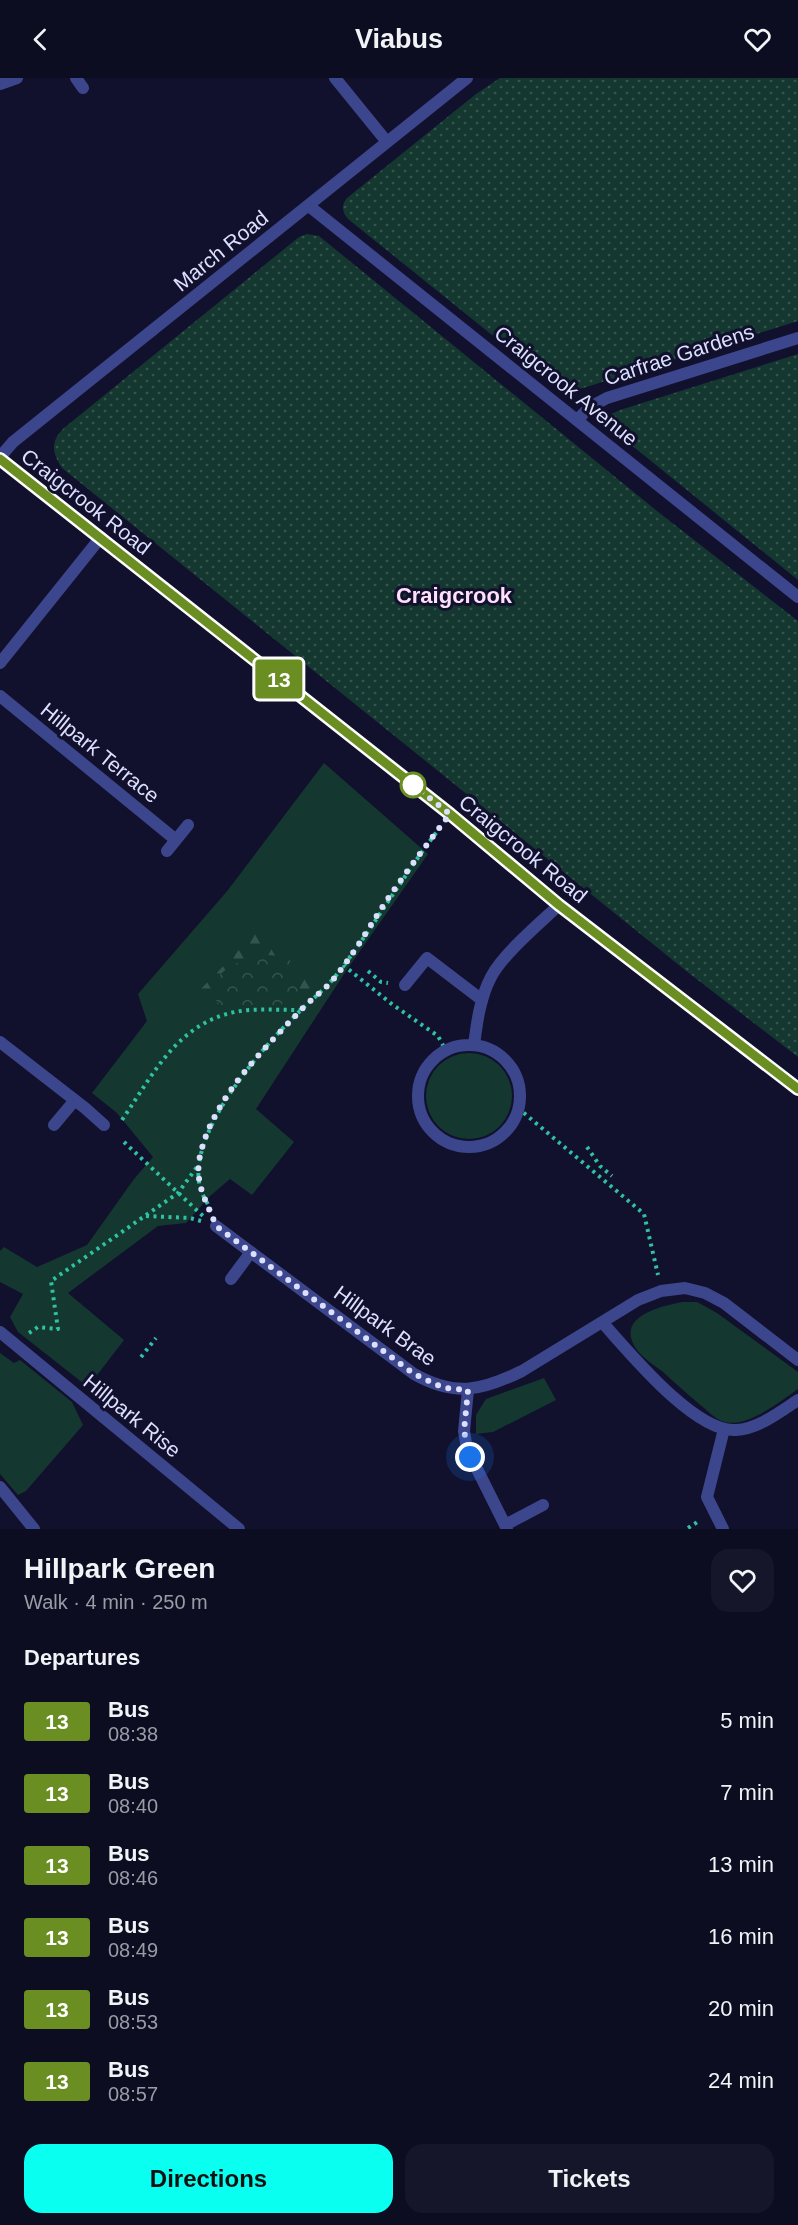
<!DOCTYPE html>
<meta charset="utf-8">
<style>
:root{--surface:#0d0d22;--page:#16162a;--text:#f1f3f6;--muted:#9a9ca5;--accent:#09ffef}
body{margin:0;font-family:Arial,sans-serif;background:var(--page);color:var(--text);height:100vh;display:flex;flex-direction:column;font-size:22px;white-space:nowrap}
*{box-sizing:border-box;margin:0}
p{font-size:20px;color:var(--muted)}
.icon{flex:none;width:33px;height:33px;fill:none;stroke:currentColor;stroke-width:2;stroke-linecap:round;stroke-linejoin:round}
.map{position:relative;height:1451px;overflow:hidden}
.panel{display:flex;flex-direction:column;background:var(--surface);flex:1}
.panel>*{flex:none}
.badge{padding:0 12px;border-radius:4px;font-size:21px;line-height:39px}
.you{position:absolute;width:30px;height:30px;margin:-15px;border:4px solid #fff;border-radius:50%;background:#1a73e8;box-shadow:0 0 0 9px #1a73e833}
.map>.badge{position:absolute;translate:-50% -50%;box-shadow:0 0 0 3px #fff}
h2{padding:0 24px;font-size:22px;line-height:54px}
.round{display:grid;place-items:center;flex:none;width:63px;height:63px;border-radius:18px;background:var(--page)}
.head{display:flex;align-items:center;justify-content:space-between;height:102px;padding:0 24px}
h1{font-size:28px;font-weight:600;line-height:45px}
.action{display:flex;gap:12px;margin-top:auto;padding:12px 24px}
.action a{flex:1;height:69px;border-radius:18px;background:var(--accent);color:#111;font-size:24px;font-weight:600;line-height:69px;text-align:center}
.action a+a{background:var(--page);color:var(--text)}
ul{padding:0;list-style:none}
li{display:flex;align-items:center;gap:18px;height:72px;padding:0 24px}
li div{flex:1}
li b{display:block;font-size:22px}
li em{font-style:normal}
li .badge{min-width:66px;font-weight:700;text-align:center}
header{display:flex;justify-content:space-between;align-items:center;height:78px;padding:0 24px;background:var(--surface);font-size:27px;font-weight:600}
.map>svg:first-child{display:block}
.grass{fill:#143730}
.forest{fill:url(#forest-firs)}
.park{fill:url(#park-crowns)}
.garden{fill:url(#garden-dots)}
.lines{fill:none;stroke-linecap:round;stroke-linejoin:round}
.path{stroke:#2fc1a0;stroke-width:4;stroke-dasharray:3 4.5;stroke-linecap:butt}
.lane{stroke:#3c468c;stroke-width:12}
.street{stroke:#3c468c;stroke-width:12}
.secondary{stroke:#7488ff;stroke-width:12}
.line-casing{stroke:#fff;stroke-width:14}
.line{stroke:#6b8e23;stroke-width:9}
.walk{stroke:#dddfff;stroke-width:6;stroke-dasharray:0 10.8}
.stop-dot{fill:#fff;stroke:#6b8e23;stroke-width:3}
.labels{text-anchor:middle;stroke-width:6;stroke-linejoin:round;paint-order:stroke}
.street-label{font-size:21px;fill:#dddfff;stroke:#11112d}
.neighbourhood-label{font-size:22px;font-weight:bold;fill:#ffdff9;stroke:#11112d}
</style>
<header><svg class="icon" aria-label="back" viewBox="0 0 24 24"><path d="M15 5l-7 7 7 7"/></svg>Viabus<svg class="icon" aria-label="heart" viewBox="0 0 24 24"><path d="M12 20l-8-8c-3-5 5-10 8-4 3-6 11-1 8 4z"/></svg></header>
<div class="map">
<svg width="798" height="1451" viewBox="0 0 798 1451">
<defs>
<pattern id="forest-firs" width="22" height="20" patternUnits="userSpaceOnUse" patternTransform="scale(1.5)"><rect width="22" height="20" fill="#143730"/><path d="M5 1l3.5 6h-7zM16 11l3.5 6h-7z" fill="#36544f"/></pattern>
<pattern id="park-crowns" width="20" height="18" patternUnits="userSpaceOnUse" patternTransform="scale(1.5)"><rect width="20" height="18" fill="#143730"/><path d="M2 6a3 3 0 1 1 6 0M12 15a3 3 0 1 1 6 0" fill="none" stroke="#36544f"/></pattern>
<pattern id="garden-dots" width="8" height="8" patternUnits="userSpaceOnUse" patternTransform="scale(1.5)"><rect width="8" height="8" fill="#143730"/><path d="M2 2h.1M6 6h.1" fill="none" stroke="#36544f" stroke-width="1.8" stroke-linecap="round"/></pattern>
</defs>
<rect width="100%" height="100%" fill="#11112d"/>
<path class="grass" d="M324 685 428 776 346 893 256 1031 294 1064 252 1117 230 1101 210 1118 186 1145 158 1148 68 1215 124 1262 88 1309 18 1254 10 1239 23 1216 0 1204V1173L4 1169 37 1189 87 1167 134 1101 153 1079 117 1035 92 1015 147 943 138 916 228 812Z
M426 1018a43 43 0 1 1 86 0a43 43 0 1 1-86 0Z
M682 1224H697L717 1235 798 1294V1311C781 1323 747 1350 725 1344 720 1343 716 1340 712 1337 696 1323 679 1309 663 1294 654 1287 641 1279 635 1269 616 1238 662 1228 682 1224Z
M0 1275 14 1285 20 1282 72 1324 83 1347 26 1413 18 1417 0 1396Z
M544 1300 556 1322 493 1354 476 1356V1337L486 1321Z"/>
<path class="forest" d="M257 850 266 854 319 903 298 924 294 921 299 914 217 923 222 928 196 934 198 914 238 873 248 857Z"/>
<path class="park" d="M258 877C269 877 282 877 291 883 309 894 301 916 287 926L228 931C187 909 235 882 258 877Z"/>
<path class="garden" d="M500 0H798V243L580 311 564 312 553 306 348 141C342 134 341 127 347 120L476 16Z
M307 156 319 158 657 433 798 543V979L690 896 62 390C52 375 50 363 64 350L299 159Z
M798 276V502L614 353 608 342 611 336 620 332Z"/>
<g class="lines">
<path class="path" d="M343 887 393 927 438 958 446 973
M368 893 381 904 388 905
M518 1030 644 1136 658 1197
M122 1042C156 992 181 938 249 932 266 931 283 932 300 932
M124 1064 204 1139
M587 1069 600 1088 612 1098
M211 1133C207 1123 200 1115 199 1104 191 1050 264 967 301 932 312 921 324 912 334 900 372 852 402 799 439 751
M146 1138 190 1140 201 1143
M29 1255 38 1249 58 1251 51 1203 178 1115 197 1089
M141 1279 156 1260
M688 1450 699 1443"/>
<path class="lane" d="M405 907 427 880 482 922
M468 1312 464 1353 467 1371 507 1451
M505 1447 543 1427
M723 1451 707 1419 724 1351"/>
<path class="street" d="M76 0 83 10
M335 0 387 64
M0 6 17 0
M309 128 798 519
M577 342 590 329 607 320 798 260
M0 379 13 364 467 0
M0 585 101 459
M0 618 176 762
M167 773 188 747
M0 964 85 1030 104 1047
M474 967C477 944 480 920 491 899 503 876 539 846 559 827
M418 1018a51 51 0 1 1 102 0a51 51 0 1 1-102 0Z
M54 1047 75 1022
M216 1148 414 1296C455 1319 481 1313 522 1293L638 1222 661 1213 685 1210 705 1215 724 1225 798 1282
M231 1201 251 1174
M602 1244C629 1274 695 1355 736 1352 758 1351 780 1334 798 1322
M0 1254 239 1451
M0 1409 34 1451"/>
<path class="secondary" d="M0 381 450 736 559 827 798 1011"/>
</g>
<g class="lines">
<g class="line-casing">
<path id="line" d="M0 381 450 736 559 827 798 1011"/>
</g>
<use href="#line" class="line"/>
<path class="walk" d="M413 707 450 736C427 766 404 797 383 828 367 853 351 880 332 903 321 915 309 923 299 934 262 973 217 1017 202 1070 192 1103 205 1119 216 1148L414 1296 444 1310 468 1312 464 1353 470 1379"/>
</g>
<circle class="stop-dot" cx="413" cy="707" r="12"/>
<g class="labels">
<g class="street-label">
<text transform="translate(221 173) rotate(-39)" y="7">March Road</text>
<text transform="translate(679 277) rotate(-18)" y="7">Carfrae Gardens</text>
<text transform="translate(566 308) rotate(39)" y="7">Craigcrook Avenue</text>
<text transform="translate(86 424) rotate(38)" y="7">Craigcrook Road</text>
<text transform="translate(100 675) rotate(39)" y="7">Hillpark Terrace</text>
<text transform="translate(523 771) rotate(39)" y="7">Craigcrook Road</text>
<text transform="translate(385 1248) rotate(36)" y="7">Hillpark Brae</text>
<text transform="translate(132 1338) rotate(39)" y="7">Hillpark Rise</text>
</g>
<g class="neighbourhood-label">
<text x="454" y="525">Craigcrook</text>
</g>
</g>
</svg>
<div class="you" style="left:470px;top:1379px"></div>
<b class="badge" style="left:279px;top:601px;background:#6b8e23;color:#fff">13</b>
</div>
<section class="panel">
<div class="head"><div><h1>Hillpark Green</h1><p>Walk · 4 min · 250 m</p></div><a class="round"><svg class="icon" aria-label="heart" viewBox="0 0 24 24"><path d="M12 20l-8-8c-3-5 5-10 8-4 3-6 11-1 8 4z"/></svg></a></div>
<h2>Departures</h2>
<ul>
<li><span class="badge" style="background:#6b8e23;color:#fff">13</span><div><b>Bus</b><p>08:38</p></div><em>5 min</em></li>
<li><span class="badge" style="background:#6b8e23;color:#fff">13</span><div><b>Bus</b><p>08:40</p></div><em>7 min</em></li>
<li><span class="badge" style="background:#6b8e23;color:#fff">13</span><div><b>Bus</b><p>08:46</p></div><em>13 min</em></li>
<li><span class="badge" style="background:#6b8e23;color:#fff">13</span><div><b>Bus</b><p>08:49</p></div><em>16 min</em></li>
<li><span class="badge" style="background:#6b8e23;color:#fff">13</span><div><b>Bus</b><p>08:53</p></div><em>20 min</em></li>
<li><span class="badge" style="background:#6b8e23;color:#fff">13</span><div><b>Bus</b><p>08:57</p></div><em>24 min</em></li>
</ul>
<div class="action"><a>Directions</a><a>Tickets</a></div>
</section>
